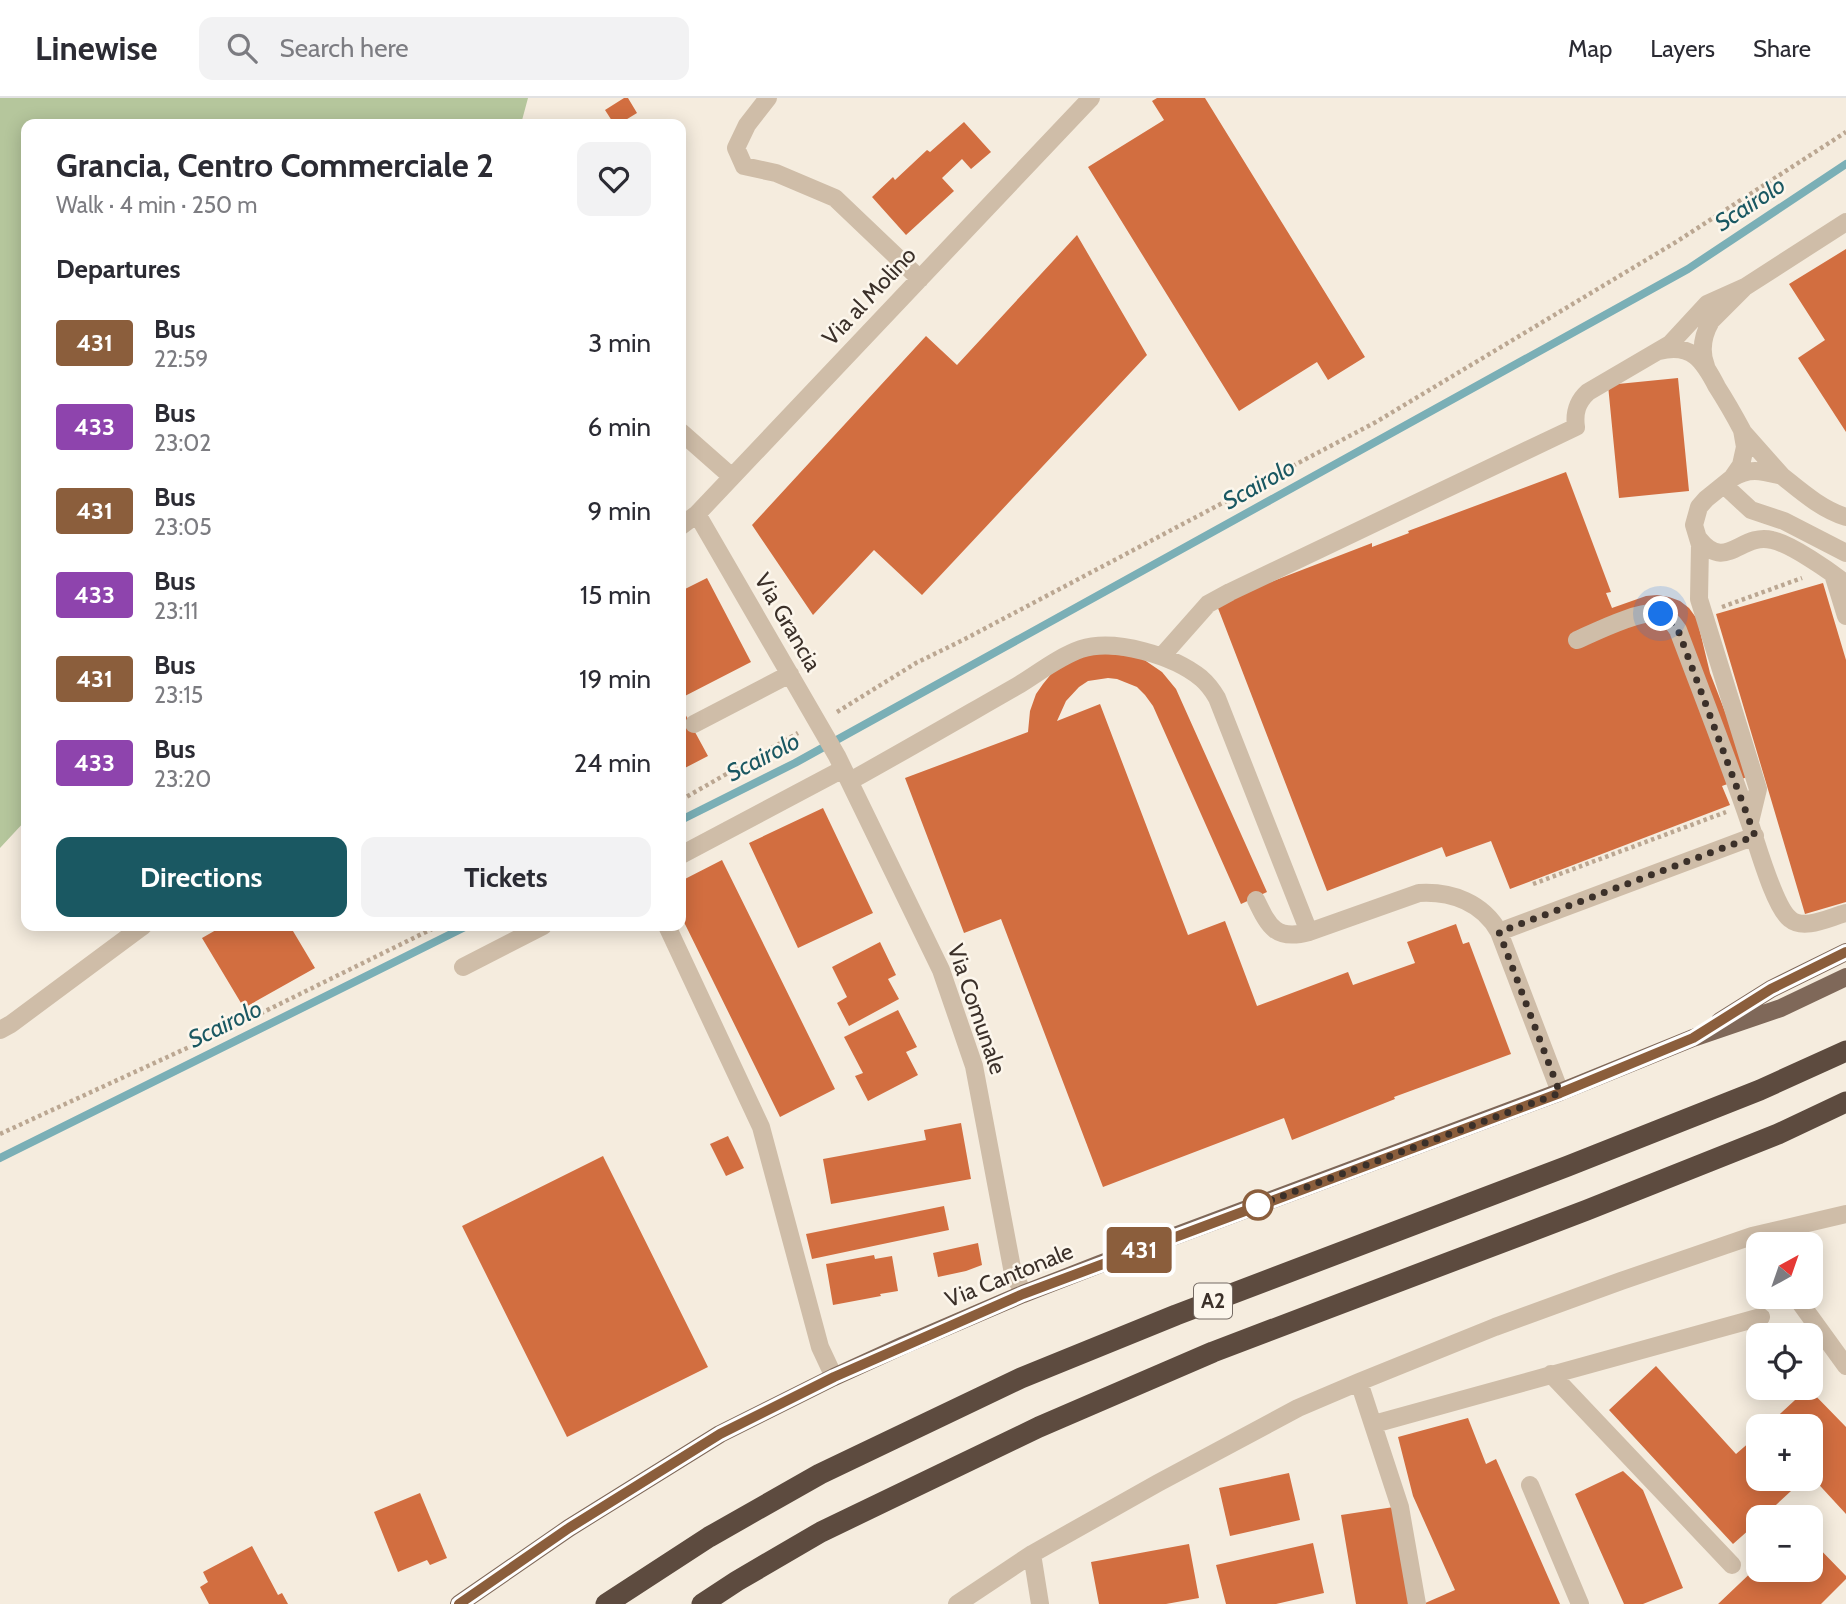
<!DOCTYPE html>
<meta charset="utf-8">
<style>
:root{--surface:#fff;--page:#f2f2f3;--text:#2b2b33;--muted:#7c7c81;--line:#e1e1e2;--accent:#1a5862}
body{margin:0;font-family:Cabin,sans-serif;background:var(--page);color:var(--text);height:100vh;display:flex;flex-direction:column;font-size:26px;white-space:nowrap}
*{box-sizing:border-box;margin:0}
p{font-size:23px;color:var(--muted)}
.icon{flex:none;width:38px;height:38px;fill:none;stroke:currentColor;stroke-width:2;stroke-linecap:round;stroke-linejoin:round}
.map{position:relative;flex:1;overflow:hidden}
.sheet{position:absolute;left:21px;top:21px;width:665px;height:812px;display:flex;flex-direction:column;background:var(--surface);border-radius:14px;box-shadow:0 4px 18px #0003}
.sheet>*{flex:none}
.badge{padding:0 14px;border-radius:5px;font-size:24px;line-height:46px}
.needle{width:46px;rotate:40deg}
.controls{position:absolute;left:1746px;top:1134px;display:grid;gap:14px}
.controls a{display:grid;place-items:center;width:77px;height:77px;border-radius:14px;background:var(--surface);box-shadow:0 4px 18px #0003;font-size:35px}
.you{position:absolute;width:35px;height:35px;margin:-18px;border:5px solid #fff;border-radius:50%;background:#1a73e8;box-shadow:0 0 0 10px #1a73e833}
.map>.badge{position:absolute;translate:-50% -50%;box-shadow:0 0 0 4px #fff}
h2{padding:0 35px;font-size:26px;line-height:63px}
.round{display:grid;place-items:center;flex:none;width:74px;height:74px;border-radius:14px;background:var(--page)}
.summary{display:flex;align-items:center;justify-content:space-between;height:119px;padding:0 35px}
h1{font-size:33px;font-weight:800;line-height:52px}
.cta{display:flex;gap:14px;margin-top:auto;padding:14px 35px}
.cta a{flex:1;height:80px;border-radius:14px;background:var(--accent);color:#fff;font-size:28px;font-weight:800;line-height:80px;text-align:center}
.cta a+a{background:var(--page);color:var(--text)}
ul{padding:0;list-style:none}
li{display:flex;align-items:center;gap:21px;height:84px;padding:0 35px}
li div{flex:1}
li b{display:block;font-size:26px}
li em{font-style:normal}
li .badge{min-width:77px;font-weight:700;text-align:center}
header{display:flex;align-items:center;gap:42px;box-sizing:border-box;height:98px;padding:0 35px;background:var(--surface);border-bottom:2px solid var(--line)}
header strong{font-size:33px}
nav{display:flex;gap:38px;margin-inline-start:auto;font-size:24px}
.search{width:490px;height:63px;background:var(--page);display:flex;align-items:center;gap:18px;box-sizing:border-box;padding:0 24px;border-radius:14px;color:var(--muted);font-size:26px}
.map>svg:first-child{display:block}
.green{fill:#b5c69c}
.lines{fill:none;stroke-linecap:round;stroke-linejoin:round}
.stream{stroke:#7aafb6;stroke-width:8}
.building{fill:#d26e40}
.path{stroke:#bba792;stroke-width:4.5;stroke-dasharray:3.5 3.5;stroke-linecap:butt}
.minor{stroke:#cfbda8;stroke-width:18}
.major{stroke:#7f6859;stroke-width:18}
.highway{stroke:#5d4b3f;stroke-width:21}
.line-casing{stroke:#fff;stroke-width:16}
.line{stroke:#8b5e3c;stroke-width:10}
.walk{stroke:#3b3029;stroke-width:7;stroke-dasharray:0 12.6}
.stop-dot{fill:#fff;stroke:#8b5e3c;stroke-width:3.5}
.labels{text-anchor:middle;stroke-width:5;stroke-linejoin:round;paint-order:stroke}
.shield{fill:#fcf6ec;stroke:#756b64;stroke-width:2}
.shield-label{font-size:21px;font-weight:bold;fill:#3b3029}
.street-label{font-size:23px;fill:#3b3029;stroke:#fcf6ec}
.water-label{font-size:24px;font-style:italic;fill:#1a5862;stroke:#fcf6ec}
</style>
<header>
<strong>Linewise</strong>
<div class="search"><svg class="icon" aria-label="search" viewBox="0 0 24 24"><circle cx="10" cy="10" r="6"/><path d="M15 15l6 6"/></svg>Search here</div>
<nav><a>Map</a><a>Layers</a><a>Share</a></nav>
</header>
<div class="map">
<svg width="1846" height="1506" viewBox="0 0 1846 1506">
<rect width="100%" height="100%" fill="#f5ecde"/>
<path class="green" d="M0 0H528L521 26H26V722L0 750Z"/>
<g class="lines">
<path class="stream" d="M681 722 795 665 1688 171 1846 66
M0 1060 467 828"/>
</g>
<path class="building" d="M624 0H628L637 15 619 26H614L605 12Z
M1157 0H1205L1365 259 1328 282 1317 264 1239 313 1088 69 1164 22 1152 3Z
M964 24 991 54 971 71 962 61 942 80 954 93 906 137 872 99 893 79 895 82 927 52 930 54Z
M1077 137 1147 257 922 497 874 452 813 517 752 427 926 238 957 267Z
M1846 151V334L1798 260 1825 242 1789 186Z
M1678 280 1689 393 1619 400 1608 287Z
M1566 374 1611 494 1606 495 1612 510 1646 498 1657 497 1669 499 1680 503 1689 510 1697 521 1710 575 1750 678 1722 688 1730 707 1510 791 1491 743 1446 759 1442 749 1327 793 1216 505 1372 445V449L1409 435 1408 433Z
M707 480 751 564 681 600V493Z
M1823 485 1846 562V804L1805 816 1716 516Z
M1088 554 1140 559 1162 574 1176 591 1267 794 1241 806 1153 608 1145 597 1137 589 1117 581 1108 580 1088 583 1079 589 1066 603 1057 623 1100 606 1188 837 1225 823 1257 908 1348 874 1353 887 1415 865 1407 844 1456 826 1463 846 1469 844 1511 956 1394 999 1395 1001 1292 1042 1284 1020 1103 1089 1001 821 964 835 905 680 1028 634 1030 613 1036 596 1043 586 1056 570Z
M683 612 708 658 681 672V613Z
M823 710 873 815 798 850 749 745Z
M722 762 835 991 780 1019 681 818V783Z
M223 828H290L315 870 244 910 202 840Z
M880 844 896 877 888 881 899 901 849 928 837 905 847 899 832 869Z
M898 912 917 949 906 954 918 977 868 1003 855 978 863 975 844 939Z
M961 1025 971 1081 831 1106 823 1061 926 1042 924 1032Z
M728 1038 744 1070 726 1078 710 1046Z
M603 1058 708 1269 567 1339 462 1128Z
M944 1108 949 1132 812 1161 806 1136Z
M978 1145 982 1167 966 1173 938 1179 933 1155Z
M874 1157 875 1161 892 1158 898 1193 880 1196 881 1198 833 1207 826 1166Z
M1656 1268 1736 1356 1759 1336V1381H1804L1763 1419H1759V1423L1733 1446 1609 1312Z
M1808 1290 1846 1329V1416L1811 1378V1328H1767Z
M1468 1320 1486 1366 1496 1361 1560 1506H1423L1455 1492 1413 1398 1398 1339Z
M1623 1373 1643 1392 1683 1490 1643 1506H1624L1575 1396Z
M1289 1375 1300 1422 1230 1438 1219 1390Z
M420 1395 447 1460 430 1467 427 1462 398 1474 374 1414Z
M1394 1409 1411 1506H1356L1341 1417Z
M1811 1442 1846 1478V1481L1821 1506H1718L1759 1467V1472H1811Z
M1313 1445 1324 1495 1276 1506H1226L1216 1467Z
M1189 1446 1199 1500 1166 1506H1099L1091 1464Z
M252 1448 278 1497 282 1495 288 1506H209L200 1489 208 1484 203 1474Z"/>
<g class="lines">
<path class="path" d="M1722 509 1802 480
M837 614 916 565 963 542 1376 324 1676 144 1846 34
M681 702 798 635
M1533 786 1726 714
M0 1036 237 927 438 828"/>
<path class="minor" d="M768 0 747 27 736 50 744 68 776 75 835 100 920 181
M1745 189 1846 124
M1659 253C1692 245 1703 262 1717 289 1726 303 1734 317 1742 332L1745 349 1741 367 1732 380 1706 401 1699 409 1694 427 1700 447 1699 501 1758 691 1750 724
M681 334 732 379
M1782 378C1802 394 1821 411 1846 419
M1732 380C1750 369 1762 373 1782 378L1742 333
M1724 387 1751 412 1784 423 1846 455
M697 416 837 658 941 872 974 968 1012 1170 1023 1196
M681 428 697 416 1091 0
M1699 441C1726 475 1741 434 1772 442 1791 446 1830 473 1846 486
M1833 476 1846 518
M1577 542C1595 534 1645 509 1662 516 1669 520 1674 526 1678 532 1702 596 1727 659 1749 723 1757 745 1774 809 1790 821 1804 833 1830 819 1846 815
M1162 558 1208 506 1230 494 1576 329C1574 315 1577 304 1588 294L1670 246 1707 206 1745 189 1711 223C1703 237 1700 253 1706 268
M694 626 790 576
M850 683C906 652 961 620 1017 588 1037 576 1058 559 1081 551 1115 540 1174 558 1201 580 1208 586 1213 593 1217 600L1309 834
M681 757 843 671
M1256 802C1269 829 1276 843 1309 834L1419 795C1452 793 1483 805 1499 834L1560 994
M667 828 761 1029 820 1249 834 1279
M1499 834 1755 738
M463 869 543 828
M0 932 11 926 143 828
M1796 1199 1846 1268
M1551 1276 1732 1467
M1359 1284 1400 1409 1417 1506
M1374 1326 1761 1219
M1530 1387 1580 1506
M1032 1456 1040 1506
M957 1506 1032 1456 1158 1385 1298 1310 1359 1284 1495 1229 1621 1183 1752 1138 1846 1116"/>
<path class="major" d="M1720 923 1771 891 1846 854
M459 1506 569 1430 720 1336 834 1279 904 1247 1023 1196 1100 1166 1560 994 1693 940 1781 910 1846 879"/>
<path class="highway" d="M606 1506 709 1439 820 1376 1021 1280 1176 1217 1568 1068 1760 992 1846 953
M702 1506 737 1483 821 1434 1039 1329 1213 1254 1587 1112 1778 1036 1846 1004"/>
</g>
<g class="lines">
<g class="line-casing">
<path id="line" d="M459 1506 569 1430 720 1336 834 1279 1023 1196 1560 995 1693 940 1771 891 1846 854"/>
</g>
<use href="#line" class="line"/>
<path class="walk" d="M1258 1107 1253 1109 1560 995 1499 834 1755 738 1678 532 1673 526 1661 516"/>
</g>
<circle class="stop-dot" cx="1258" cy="1107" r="14"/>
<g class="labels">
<rect class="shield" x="1194" y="1185.5" width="38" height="35" rx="5"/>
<g class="shield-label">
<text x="1213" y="1210">A2</text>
</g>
<g class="street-label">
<text transform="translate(869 198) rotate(-47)" y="8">Via al Molino</text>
<text transform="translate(788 524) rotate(60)" y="8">Via Grancia</text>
<text transform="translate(977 911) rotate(71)" y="8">Via Comunale</text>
<text transform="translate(1009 1177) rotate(-22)" y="8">Via Cantonale</text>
</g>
<g class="water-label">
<text transform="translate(1750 106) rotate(-33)" y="8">Scairolo</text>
<text transform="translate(1259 386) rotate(-29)" y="8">Scairolo</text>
<text transform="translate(763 659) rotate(-27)" y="8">Scairolo</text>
<text transform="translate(225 926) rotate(-26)" y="8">Scairolo</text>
</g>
</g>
</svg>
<div class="controls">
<a><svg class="needle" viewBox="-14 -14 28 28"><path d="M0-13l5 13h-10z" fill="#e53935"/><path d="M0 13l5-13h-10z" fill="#7c7c81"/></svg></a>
<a><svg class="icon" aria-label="locate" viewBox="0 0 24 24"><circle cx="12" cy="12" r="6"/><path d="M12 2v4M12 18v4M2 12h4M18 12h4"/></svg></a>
<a>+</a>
<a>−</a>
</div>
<div class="you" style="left:1661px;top:516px"></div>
<b class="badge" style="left:1139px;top:1152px;background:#8b5e3c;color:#fff">431</b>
<section class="sheet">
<div class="summary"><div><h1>Grancia, Centro Commerciale 2</h1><p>Walk · 4 min · 250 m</p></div><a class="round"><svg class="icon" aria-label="heart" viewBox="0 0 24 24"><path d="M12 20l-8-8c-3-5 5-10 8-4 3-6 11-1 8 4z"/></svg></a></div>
<h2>Departures</h2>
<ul>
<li><span class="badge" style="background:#8b5e3c;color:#fff">431</span><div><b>Bus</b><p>22:59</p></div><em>3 min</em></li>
<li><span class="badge" style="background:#8e44ad;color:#fff">433</span><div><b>Bus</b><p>23:02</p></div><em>6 min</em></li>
<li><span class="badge" style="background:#8b5e3c;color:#fff">431</span><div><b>Bus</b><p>23:05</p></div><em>9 min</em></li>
<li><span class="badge" style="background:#8e44ad;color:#fff">433</span><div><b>Bus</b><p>23:11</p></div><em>15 min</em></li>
<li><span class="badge" style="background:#8b5e3c;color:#fff">431</span><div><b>Bus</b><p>23:15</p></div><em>19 min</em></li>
<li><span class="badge" style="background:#8e44ad;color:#fff">433</span><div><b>Bus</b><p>23:20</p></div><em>24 min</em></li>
</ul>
<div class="cta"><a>Directions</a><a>Tickets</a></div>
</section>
</div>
